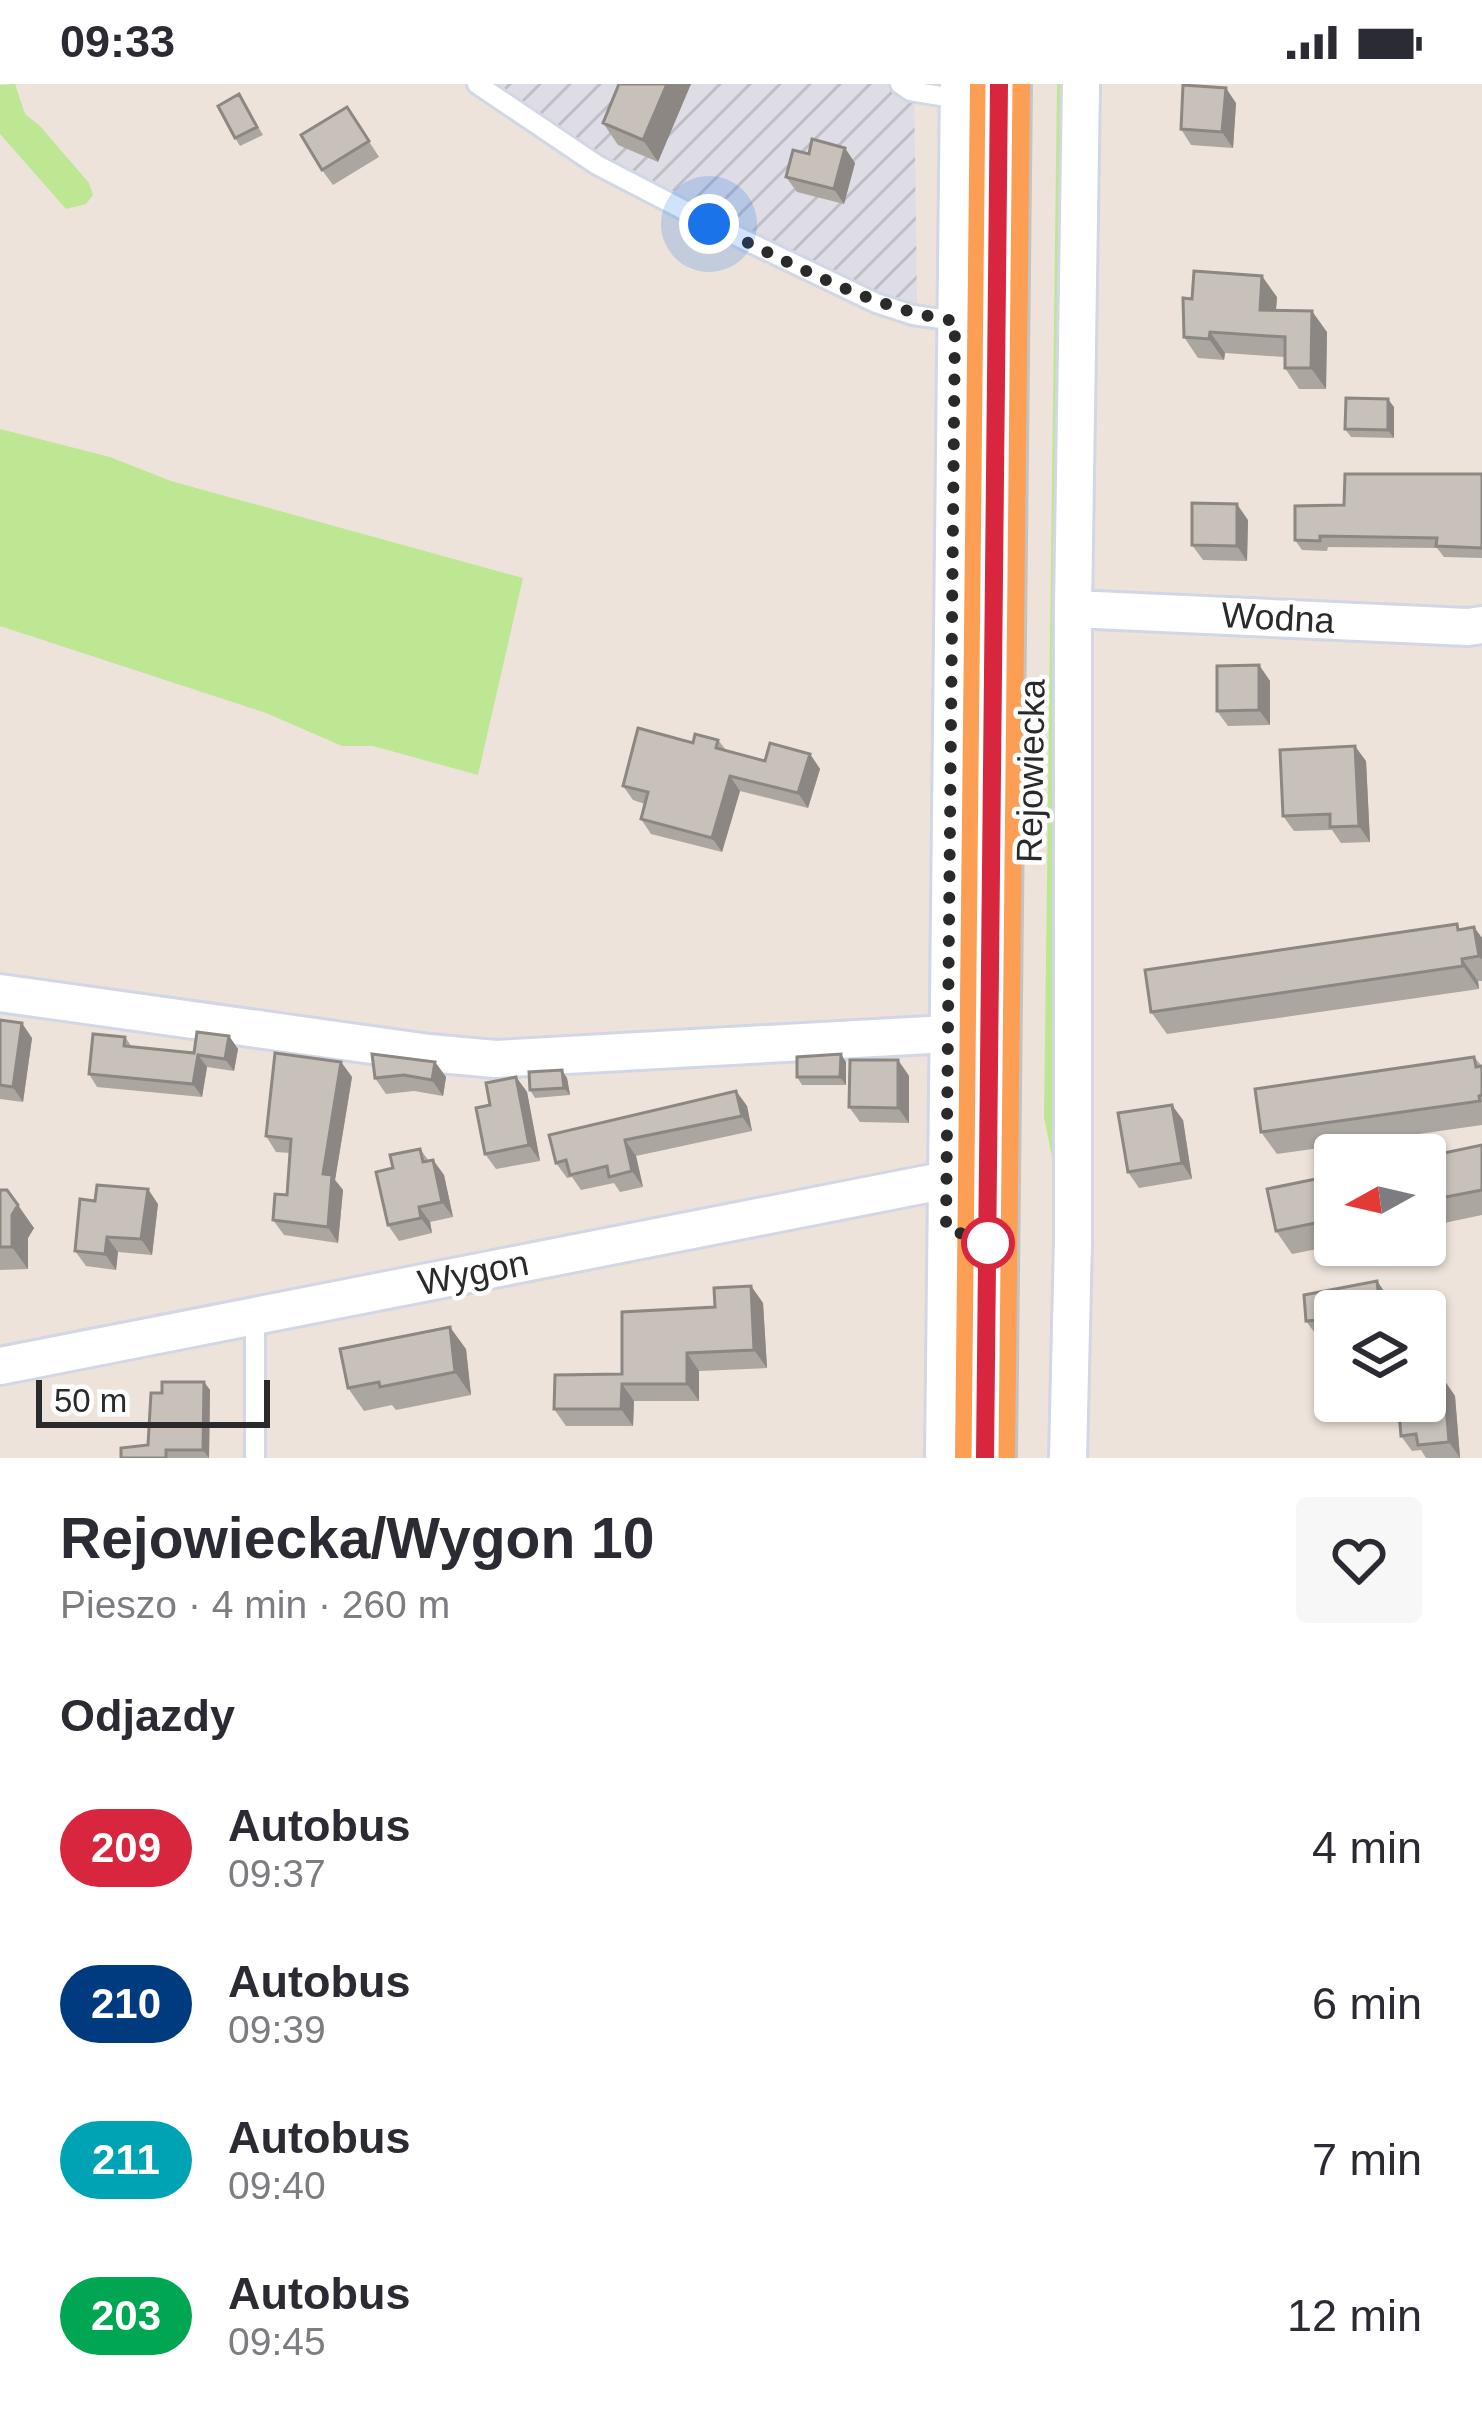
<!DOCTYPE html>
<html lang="pl">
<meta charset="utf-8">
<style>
:root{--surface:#fff;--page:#f7f7f7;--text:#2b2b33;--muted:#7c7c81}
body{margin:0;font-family:Helvetica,sans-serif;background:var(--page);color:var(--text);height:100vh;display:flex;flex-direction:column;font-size:45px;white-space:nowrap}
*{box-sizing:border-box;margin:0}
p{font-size:39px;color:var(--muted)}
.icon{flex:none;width:66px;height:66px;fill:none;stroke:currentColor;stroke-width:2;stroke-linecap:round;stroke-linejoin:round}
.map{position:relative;height:1374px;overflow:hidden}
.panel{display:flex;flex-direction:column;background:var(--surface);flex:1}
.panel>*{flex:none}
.badge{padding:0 24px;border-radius:39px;font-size:42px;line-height:78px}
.needle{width:78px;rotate:262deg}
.buttons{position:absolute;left:1314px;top:1050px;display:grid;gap:24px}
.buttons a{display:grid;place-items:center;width:132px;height:132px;border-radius:12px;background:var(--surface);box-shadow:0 3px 9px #0004;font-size:60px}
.scale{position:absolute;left:36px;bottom:30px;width:234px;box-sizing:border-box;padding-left:12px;border:6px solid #2a2a2a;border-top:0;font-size:33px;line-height:42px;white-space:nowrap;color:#2a2a2a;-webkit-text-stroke:9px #fff;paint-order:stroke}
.you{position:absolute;width:60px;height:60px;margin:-30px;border:9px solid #fff;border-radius:50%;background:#1a73e8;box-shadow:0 0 0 18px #1a73e833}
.map>.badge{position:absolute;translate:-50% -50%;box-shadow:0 0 0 6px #fff}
h2{padding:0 60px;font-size:45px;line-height:108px}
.round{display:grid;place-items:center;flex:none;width:126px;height:126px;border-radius:12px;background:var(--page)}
.summary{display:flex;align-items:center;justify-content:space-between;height:204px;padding:0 60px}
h1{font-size:57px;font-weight:700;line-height:90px}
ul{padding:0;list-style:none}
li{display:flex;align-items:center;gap:36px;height:156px;padding:0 60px}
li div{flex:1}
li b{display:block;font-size:45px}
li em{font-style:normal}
li .badge{min-width:132px;font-weight:700;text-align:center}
.status{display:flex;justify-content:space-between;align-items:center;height:84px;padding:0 60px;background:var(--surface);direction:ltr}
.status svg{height:33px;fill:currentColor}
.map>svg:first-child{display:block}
.industrial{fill:url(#industrial-furrows)}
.grass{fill:#bee794}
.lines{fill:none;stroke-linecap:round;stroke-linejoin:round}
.service-casing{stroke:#d1d7e4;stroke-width:24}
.minor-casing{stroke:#d1d7e4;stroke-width:42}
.trunk-casing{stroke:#c3c3c3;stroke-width:66}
.service{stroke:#fff;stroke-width:18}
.minor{stroke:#fff;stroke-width:36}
.trunk{stroke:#fc9e54;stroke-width:60}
.wall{fill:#aca6a0}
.shaded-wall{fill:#8c8782}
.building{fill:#c8c1ba;stroke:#8c8782;stroke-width:3}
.line-casing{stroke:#fff;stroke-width:27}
.line{stroke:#d7263d;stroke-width:18}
.walk{stroke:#2a2a2a;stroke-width:12;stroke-dasharray:0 21.6}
.stop-dot{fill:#fff;stroke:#d7263d;stroke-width:6}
.labels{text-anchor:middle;stroke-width:9;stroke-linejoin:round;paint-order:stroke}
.street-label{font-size:36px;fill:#2a2a2a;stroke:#fff}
</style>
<div class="status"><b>09:33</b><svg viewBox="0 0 49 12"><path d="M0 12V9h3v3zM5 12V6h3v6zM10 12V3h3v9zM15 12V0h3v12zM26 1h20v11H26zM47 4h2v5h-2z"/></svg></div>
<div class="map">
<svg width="1482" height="1374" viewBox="0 0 1482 1374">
<defs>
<pattern id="industrial-furrows" width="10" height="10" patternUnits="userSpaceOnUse" patternTransform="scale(3)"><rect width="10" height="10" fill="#dedce5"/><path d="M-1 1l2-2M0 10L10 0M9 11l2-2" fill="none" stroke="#bfbdc5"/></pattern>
</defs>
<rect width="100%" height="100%" fill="#ede3db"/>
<path class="industrial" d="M488 0H914L917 220 878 215 601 75Z"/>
<path class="grass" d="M15 0 25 30 40 42 89 99 93 111 86 120 66 125 0 50V1Z
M1057 0H1071L1056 1093 1044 1033Z
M0 345 110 373 171 397 523 494 478 691 373 662H342L266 629 0 542Z"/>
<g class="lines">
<g class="service-casing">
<path id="service" d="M477 0 597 81 709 139 876 219 913 231 955 237
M900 0 910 7 959 15
M255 1232V1374"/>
</g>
<g class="minor-casing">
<path id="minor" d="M1073 525 1468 543 1482 541
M0 909 429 969 495 975 947 950
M0 1282 947 1096
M944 1374 959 0
M1068 1374 1073 1156V525L1081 0"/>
</g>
<g class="trunk-casing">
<path id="trunk" d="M985 1374 1000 0"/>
</g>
<use href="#service" class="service"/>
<use href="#minor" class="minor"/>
<use href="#trunk" class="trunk"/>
</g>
<path class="wall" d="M619 0 658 78 618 61 603 39Z
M239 10 263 51 240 62 235 54Z
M1236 19 1233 64 1191 61 1181 45Z
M347 23 379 73 333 101 322 86Z
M855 79 844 120 797 108 786 93Z
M1277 213 1276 227 1327 248 1326 305H1299L1285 284V273L1225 269 1224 276 1198 274 1184 253Z
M1394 323V354L1351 353 1345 345Z
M1482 390V474L1444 473 1437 464 1328 463 1327 467 1302 466 1295 456 1344 421Z
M1248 436 1247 477 1203 476 1192 461Z
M1259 581 1270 597V641L1228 642 1217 627Z
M718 656 726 666 765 677 810 670 820 685 808 724 740 707 722 768 651 750 641 735 645 720 633 716 623 702 693 659Z
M1366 677 1370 758 1341 759 1332 746 1294 747 1283 732Z
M1474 843 1482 854V897H1478L1479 905 1167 950 1151 928Z
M0 936 32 954 23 1018 0 1015Z
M229 952 238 965 234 987 207 983 202 1013 97 1003 89 990 125 953 132 963 194 969Z
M1474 973 1482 982V1041L1277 1070 1261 1048Z
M898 976 909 992V1039L860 1038 849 1023Z
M341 978 352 993 335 1096 343 1106 338 1159 284 1151 273 1136 287 1111 290 1069 276 1068 266 1052Z
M435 978 446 993 443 1012 414 1007 386 1010 375 994Z
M846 978V1001H802L797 993Z
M516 993 527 1008 540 1077 496 1085 485 1070 490 1021Z
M567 994 570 1011 535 1014 530 1006Z
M736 1007 747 1022 752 1047 636 1072 643 1103 620 1108 614 1099 581 1106 572 1093 567 1094 556 1079Z
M1183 1036 1192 1095 1139 1104 1128 1088Z
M1482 1061V1131L1425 1143V1073Z
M420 1065 429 1077 433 1076 444 1091 453 1133 430 1138 432 1149 399 1157 388 1141 393 1084Z
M1335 1091V1161H1337L1292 1170 1276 1147Z
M0 1106 34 1144 28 1154V1185L0 1186V1214Z
M158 1120 152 1171 118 1168 116 1186 86 1182 75 1167Z
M1377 1197 1388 1213 1389 1227H1335L1331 1251 1317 1252 1306 1237Z
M751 1202 763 1219 767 1284 699 1287V1317H634L633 1342H566L554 1325 622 1290 715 1223Z
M466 1265 471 1311 396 1326 392 1321 364 1327 348 1304Z
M1444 1296 1455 1312 1460 1374H1426L1421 1366 1412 1367 1401 1352Z
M204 1298 210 1306 209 1374H121L148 1361 162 1309Z"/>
<path class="shaded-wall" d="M667 0H691L658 78 643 56Z
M1226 4 1236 19 1233 64 1222 48Z
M845 64 855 79 844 120 834 105Z
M1262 192 1277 213 1274 247 1260 226Z
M1312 227 1327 248 1326 305 1311 284Z
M1210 248 1225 269 1224 276 1209 255Z
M1388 315 1394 323V354L1388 346Z
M1237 420 1248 436 1247 477 1237 462Z
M1259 581 1270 597V641L1259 626Z
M1355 662 1366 677 1370 758 1359 742Z
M810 670 820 685 808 724 798 709Z
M730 692 740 707 722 768 712 754Z
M1474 843 1482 854V876L1479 872Z
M1462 875 1478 897 1479 905 1463 882Z
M22 939 32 954 23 1018 13 1003Z
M229 952 238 965 234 987 225 975Z
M841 970 846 978V1001L840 993Z
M198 971 207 983 202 1013 193 1000Z
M898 976 909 992V1039L898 1024Z
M341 978 352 993 335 1096 343 1106 338 1159 328 1143 323 1090Z
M435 978 446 993 443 1012 432 996Z
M562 986 567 994 570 1011 564 1004Z
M516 993 527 1008 540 1077 529 1061Z
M736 1007 747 1022 752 1047 742 1032Z
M1172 1021 1183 1036 1192 1095 1182 1079Z
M625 1056 636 1072 643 1103 632 1087Z
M433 1076 444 1091 453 1133 442 1118Z
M148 1105 158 1120 152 1171 141 1155Z
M18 1121 34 1144 28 1154V1185L12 1163V1131Z
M419 1123 430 1138 432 1149 421 1134Z
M107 1153 118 1168 116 1186 105 1170Z
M1377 1197 1388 1213 1389 1227H1380Z
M751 1202 763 1219 767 1284 754 1266Z
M450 1243 466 1265 471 1311 455 1288Z
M687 1269 699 1287V1317L687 1300Z
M1444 1296 1455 1312 1460 1374 1449 1358Z
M204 1298 210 1306 209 1374 203 1366Z
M622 1300 634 1317 633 1342 621 1325Z"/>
<path class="building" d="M619 0H667L643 56 603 39Z
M1183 1 1226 4 1222 48 1181 45Z
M239 10 257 43 235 54 218 22Z
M347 23 369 57 322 86 301 51Z
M812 55 845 64 834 105 786 93 793 66 809 70Z
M1194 187 1262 192 1260 226 1312 227 1311 284H1285V253L1210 248 1209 255 1184 253 1183 214 1192 215Z
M1346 314 1388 315V346L1345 345Z
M1345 390H1482V464L1436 462 1437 454 1320 452V457L1295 456V422L1344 421Z
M1192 419 1237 420V462L1192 461Z
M1259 581V626L1217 627V582Z
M638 644 693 659 695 650 718 656 716 664 765 677 770 659 810 670 798 709 730 692 712 754 641 735 648 708 623 702Z
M1355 662 1359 742 1330 743V730L1283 732 1280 666Z
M1457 840 1458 846 1474 843 1479 872 1462 875 1463 882 1151 928 1145 886Z
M0 936 22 939 13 1003 0 1001Z
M197 948 229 952 225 975 198 971 193 1000 89 990 93 950 125 953 124 962 194 969Z
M275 969 341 978 323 1090 332 1091 328 1143 273 1136 275 1110 287 1111 291 1055 266 1052Z
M372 970 435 978 432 996 404 991 375 994Z
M841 970 840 993H797V973Z
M1474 973 1476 983 1482 982V1011L1479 1012 1480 1017 1261 1048 1255 1005Z
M850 976H898V1024L849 1023Z
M562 986 564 1004 530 1006 529 988Z
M516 993 529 1061 485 1070 476 1024 490 1021 486 999Z
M736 1007 742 1032 625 1056 632 1087 609 1093 607 1082 570 1091 566 1076 556 1079 549 1051Z
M1172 1021 1182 1079 1128 1088 1118 1029Z
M1482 1061V1106L1425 1117V1073Z
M420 1065 423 1078 433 1076 442 1118 419 1123 421 1134 388 1141 376 1088 393 1084 390 1071Z
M1335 1091V1135L1276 1147 1267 1105Z
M97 1101 148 1105 141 1155 107 1153 105 1170 75 1167 80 1115 95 1117Z
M0 1106H7L18 1121 12 1131V1163H0Z
M1377 1197 1380 1227H1335V1285L1329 1235 1306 1237 1304 1211Z
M751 1202 754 1266 687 1269V1300H622L621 1325H554L555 1291 622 1290V1228L715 1223 714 1204Z
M450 1243 455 1288 380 1303 379 1298 348 1304 340 1265Z
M1444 1296 1449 1358 1418 1361 1416 1350 1401 1352 1398 1317H1425V1298Z
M162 1298H204L203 1366H166V1374H121V1364L148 1361 151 1309H162Z"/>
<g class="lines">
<g class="line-casing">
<path id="line" d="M985 1374 999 0"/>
</g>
<use href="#line" class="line"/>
<path class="walk" d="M709 140C789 177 867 224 955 237L946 1144 988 1159"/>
</g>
<circle class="stop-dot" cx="988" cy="1159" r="24"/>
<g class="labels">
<g class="street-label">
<text transform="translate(1278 533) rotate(3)" y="13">Wodna</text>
<text transform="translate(1030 687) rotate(-89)" y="13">Rejowiecka</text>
<text transform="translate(473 1188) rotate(-11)" y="13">Wygon</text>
</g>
</g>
</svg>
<div class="buttons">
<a><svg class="needle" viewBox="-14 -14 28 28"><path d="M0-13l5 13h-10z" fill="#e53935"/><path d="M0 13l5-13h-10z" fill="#7c7c81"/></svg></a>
<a><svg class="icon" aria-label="layers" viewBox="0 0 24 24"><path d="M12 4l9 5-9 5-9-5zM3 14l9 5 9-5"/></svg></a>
</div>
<div class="scale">50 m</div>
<div class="you" style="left:709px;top:140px"></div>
</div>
<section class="panel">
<div class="summary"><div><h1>Rejowiecka/Wygon 10</h1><p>Pieszo · 4 min · 260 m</p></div><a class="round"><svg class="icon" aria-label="heart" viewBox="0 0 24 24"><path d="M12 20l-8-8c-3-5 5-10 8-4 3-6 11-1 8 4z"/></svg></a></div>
<h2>Odjazdy</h2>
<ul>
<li><span class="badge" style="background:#d7263d;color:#fff">209</span><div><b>Autobus</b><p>09:37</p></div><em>4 min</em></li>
<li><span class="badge" style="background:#003b80;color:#fff">210</span><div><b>Autobus</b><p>09:39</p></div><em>6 min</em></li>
<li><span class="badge" style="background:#00a3b4;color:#fff">211</span><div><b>Autobus</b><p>09:40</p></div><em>7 min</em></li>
<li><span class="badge" style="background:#00a651;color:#fff">203</span><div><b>Autobus</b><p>09:45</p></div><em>12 min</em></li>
</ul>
</section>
